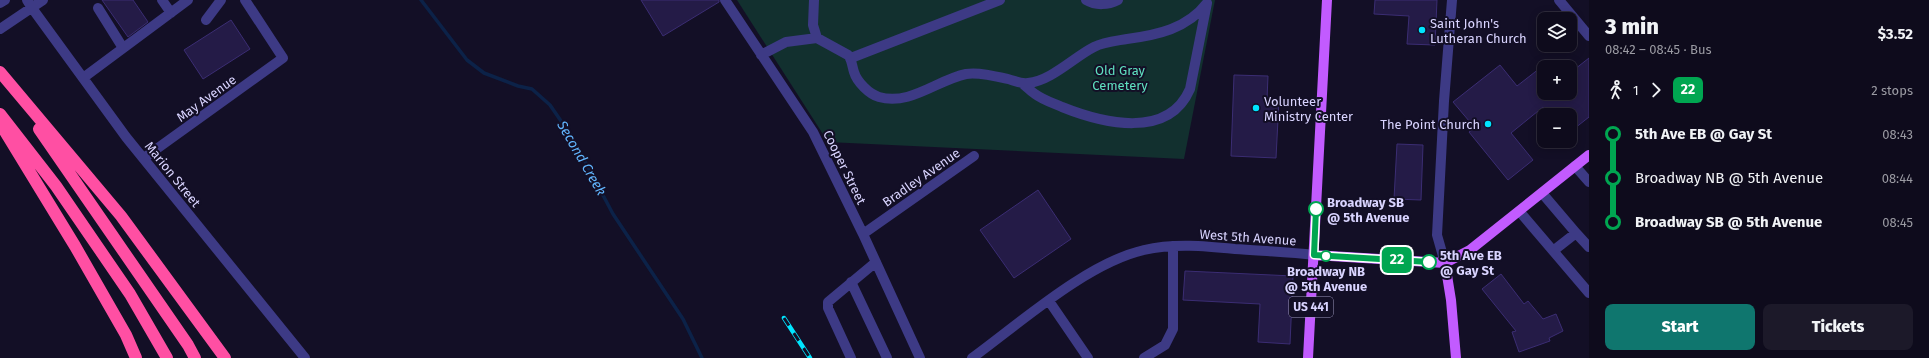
<!DOCTYPE html>
<meta charset="utf-8">
<style>
:root{--surface:#0e0b1c;--page:#1c1929;--text:#f1f3f6;--muted:#9b9ba3;--line:#2e2b3b;--accent:#0f766e}
body{margin:0;font-family:"Fira Sans",sans-serif;background:var(--page);color:var(--text);height:100vh;display:flex;flex-direction:column;font-size:15px;white-space:nowrap}
*{box-sizing:border-box;margin:0}
p{font-size:13px;color:var(--muted)}
.icon{flex:none;width:22px;height:22px;fill:none;stroke:currentColor;stroke-width:2;stroke-linecap:round;stroke-linejoin:round}
.map{position:relative;flex:1;overflow:hidden}
.panel{display:flex;flex-direction:column;background:var(--surface);width:340px}
.panel>*{flex:none}
.badge{padding:0 8px;border-radius:6px;font-size:14px;line-height:26px}
.tools{position:absolute;left:1537px;top:12px;display:grid;gap:8px}
.tools a{display:grid;place-items:center;width:40px;height:40px;border-radius:8px;background:var(--surface);box-shadow:0 2px 10px #0003,0 0 0 1px var(--line);font-size:20px}
.map>.badge{position:absolute;translate:-50% -50%;box-shadow:0 0 0 2px #fff}
.legs{display:flex;align-items:center;gap:6px;height:44px;padding:0 16px;font-size:13px}
.legs p{margin-inline-start:auto}
.head{display:flex;align-items:center;justify-content:space-between;height:68px;padding:0 16px}
h1{font-size:22px;font-weight:800;line-height:30px}
.button{display:flex;gap:8px;margin-top:auto;padding:8px 16px}
.button a{flex:1;height:46px;border-radius:8px;background:var(--accent);color:#fff;font-size:16px;font-weight:800;line-height:46px;text-align:center}
.button a+a{background:var(--page);color:var(--text)}
ul{padding:0 16px;list-style:none}
li{display:flex;align-items:center;gap:14px;height:44px;font-size:15px}
li i{display:grid;place-items:center;width:6px;height:100%;margin:0 5px;background:currentColor}
li i::after{content:'';width:10px;height:10px;margin:-5px;border:3px solid;border-radius:50%;background:var(--surface)}
li p{margin-inline-start:auto}
li:first-child i{background:linear-gradient(#0000 50%,currentColor 0)}
li:last-child i{background:linear-gradient(currentColor 50%,#0000 0)}
main{display:flex;flex:1;min-height:0}
.map>svg:first-child{display:block}
.green{fill:#12302f}
.lines{fill:none;stroke-linecap:round;stroke-linejoin:round}
.stream{stroke:#0c2248;stroke-width:3.5}
.building{fill:#241b47;stroke:#3b2d73}
.minor{stroke:#3d3a85;stroke-width:10}
.major{stroke:#c25bff;stroke-width:10}
.highway{stroke:#ff4fa3;stroke-width:12}
.rail-casing{stroke:#00e5ff;stroke-width:4.5}
.rail{stroke:#130f26;stroke-width:3;stroke-dasharray:9;stroke-linecap:butt}
.line-1-casing{stroke:#fff;stroke-width:9}
.line-1{stroke:#00a651;stroke-width:6}
.poi-dot{fill:#00e5ff;stroke:#130f26;stroke-width:1.5}
.stop-1-dot{fill:#fff;stroke:#00a651;stroke-width:2}
.labels{text-anchor:middle;stroke-width:4;stroke-linejoin:round;paint-order:stroke}
.shield{fill:#130f26;stroke:#9e99be;stroke-width:1}
.shield-label{font-size:12px;font-weight:bold;fill:#d9d4ff}
.poi-label{font-size:13px;fill:#d9d4ff;stroke:#130f26;text-anchor:start}
.park-label{font-size:13px;fill:#5fe0c0;stroke:#130f26}
.street-label{font-size:13px;fill:#d9d4ff;stroke:#130f26}
.stop-label{font-size:13px;font-weight:bold;fill:#d9d4ff;stroke:#130f26;text-anchor:start}
.water-label{font-size:14px;font-style:italic;fill:#62b6ff;stroke:#130f26}
</style>
<main>
<div class="map">
<svg width="1589" height="358" viewBox="0 0 1589 358">
<rect width="100%" height="100%" fill="#130f26"/>
<path class="green" d="M737 0H1215L1184 159 828 142Z"/>
<g class="lines">
<path class="stream" d="M421 0 467 60 484 73 518 86 532 89 550 105 572 137 613 214 683 319 702 358"/>
</g>
<path class="building" d="M102 0H133L148 22 128 37Z
M641 0H719V2L663 36Z
M1375 0H1437L1435 45 1407 44 1409 16 1374 14Z
M231 20 250 49 203 79 184 50Z
M1589 58V117L1570 132V115H1549L1543 107 1511 133 1533 160 1508 180 1469 132 1475 128 1453 102 1500 65 1517 86 1544 65V93H1570V73Z
M1234 75 1268 76 1267 99 1279 100 1276 158 1231 156Z
M1397 144 1423 145 1421 200 1394 199Z
M1038 190 1071 239 1014 278 980 230Z
M1185 271 1293 276 1290 344 1258 342 1260 304 1183 300Z
M1501 274 1524 304 1528 301 1543 319 1556 314 1563 331 1549 338 1550 341 1519 352 1512 332 1516 331 1482 289Z"/>
<g class="lines">
<path class="minor" d="M27 0 32 8 126 137 305 358
M162 0 171 13
M725 0 813 132 863 234 920 358
M814 0 813 25 817 38 848 55C852 60 852 66 854 72 857 82 869 94 879 97 910 106 937 80 966 74 978 72 995 76 1008 79 1015 81 1021 84 1028 83 1051 81 1074 57 1094 47 1104 42 1116 41 1127 39 1157 35 1187 29 1207 3
M1086 0C1096 6 1108 5 1118 0
M1559 0 1589 36
M0 3 5 0
M98 8 123 48
M206 20 221 0
M0 29 43 0
M761 55 786 42 817 38
M851 58 1000 0
M83 78 188 0
M1023 84C1027 87 1030 91 1035 94 1043 100 1053 103 1062 107 1102 123 1168 140 1190 89L1207 3
M144 158 283 58 245 0
M1575 166 1589 182
M1542 193 1576 233
M1520 212 1589 293
M863 234 974 156
M1553 251 1576 233 1589 247
M1445 263 1437 235 1444 101 1452 0
M851 282 887 358
M1049 301 1088 358
M851 358 828 308V302L876 262
M972 358C1020 323 1087 263 1144 250 1174 243 1205 246 1235 249 1261 251 1288 252 1314 255
M1144 358 1165 345 1173 329V246"/>
<path class="major" d="M1314 255 1445 263 1470 250 1589 155
M1445 263 1451 300 1456 358
M1308 358 1327 0"/>
<path class="highway" d="M0 72 121 216 225 358
M0 114 56 186 130 294 167 358
M1 125 75 246 126 335 136 358
M39 129 188 345 195 358"/>
<g class="rail-casing">
<path id="rail" d="M784 318 810 358"/>
</g>
<use href="#rail" class="rail"/>
</g>
<g class="lines">
<g class="line-1-casing">
<path id="line-1" d="M1316 209 1314 255 1429 262"/>
</g>
<use href="#line-1" class="line-1"/>
</g>
<g class="poi-dot">
<circle cx="1422" cy="30" r="4"/>
<circle cx="1256" cy="108" r="4"/>
<circle cx="1488" cy="124" r="4"/>
</g>
<g class="stop-1-dot">
<circle cx="1316" cy="209" r="7"/>
<circle cx="1326" cy="256" r="5"/>
<circle cx="1429" cy="262" r="7"/>
</g>
<g class="labels">
<rect class="shield" x="1289" y="297" width="44" height="20" rx="3"/>
<g class="shield-label">
<text x="1311" y="311">US 441</text>
</g>
<g class="poi-label">
<text x="1430" y="28">Saint John's<tspan x="1430" dy="15">Lutheran Church</tspan></text>
<text x="1264" y="106">Volunteer<tspan x="1264" dy="15">Ministry Center</tspan></text>
<text x="1480" y="129" text-anchor="end">The Point Church</text>
</g>
<g class="park-label">
<text x="1120" y="75">Old Gray<tspan x="1120" dy="15">Cemetery</tspan></text>
</g>
<g class="street-label">
<text transform="translate(206 98) rotate(-36)" y="5">May Avenue</text>
<text transform="translate(845 167) rotate(64)" y="5">Cooper Street</text>
<text transform="translate(173 174) rotate(51)" y="5">Marion Street</text>
<text transform="translate(921 177) rotate(-35)" y="5">Bradley Avenue</text>
<text transform="translate(1248 237) rotate(4)" y="5">West 5th Avenue</text>
</g>
<g class="stop-label">
<text x="1327" y="207">Broadway SB<tspan x="1327" dy="15">@ 5th Avenue</tspan></text>
<text x="1440" y="260">5th Ave EB<tspan x="1440" dy="15">@ Gay St</tspan></text>
<text x="1326" y="276" text-anchor="middle">Broadway NB<tspan x="1326" dy="15">@ 5th Avenue</tspan></text>
</g>
<g class="water-label">
<text transform="translate(582 158) rotate(60)" y="5">Second Creek</text>
</g>
</g>
</svg>
<div class="tools">
<a><svg class="icon" aria-label="layers" viewBox="0 0 24 24"><path d="M12 4l9 5-9 5-9-5zM3 14l9 5 9-5"/></svg></a>
<a>+</a>
<a>−</a>
</div>
<b class="badge" style="left:1397px;top:260px;background:#00a651;color:#fff">22</b>
</div>
<section class="panel">
<div class="head"><div><h1>3 min</h1><p>08:42 – 08:45 · Bus</p></div><b>$3.52</b></div>
<div class="legs"><svg class="icon" aria-label="walk" viewBox="0 0 24 24"><circle cx="13" cy="4" r="2"/><path d="M13 8l-2 6 4 7M11 14l-3 7M7 12l3-4h3l4 4"/></svg>1<svg class="icon" aria-label="forward" viewBox="0 0 24 24"><path d="M9 5l7 7-7 7"/></svg><b class="badge" style="background:#00a651;color:#fff">22</b><p>2 stops</p></div>
<ul>
<li><i style="color:#00a651"></i><b>5th Ave EB @ Gay St</b><p>08:43</p></li>
<li><i style="color:#00a651"></i><span>Broadway NB @ 5th Avenue</span><p>08:44</p></li>
<li><i style="color:#00a651"></i><b>Broadway SB @ 5th Avenue</b><p>08:45</p></li>
</ul>
<div class="button"><a>Start</a><a>Tickets</a></div>
</section>
</main>
